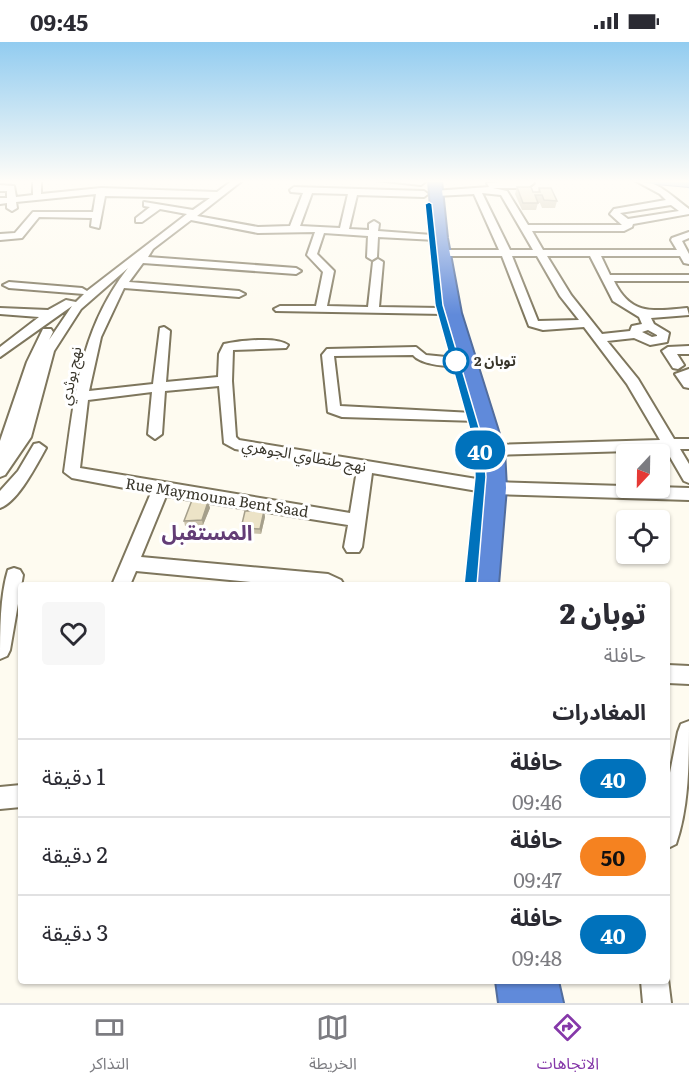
<!DOCTYPE html>
<html lang="ar">
<meta charset="utf-8">
<style>
:root{--surface:#fff;--page:#f7f7f7;--text:#2b2b33;--muted:#7c7c81;--line:#e1e1e2;--accent:#8538a9}
body{margin:0;font-family:Literata,"Noto Sans Arabic",serif;background:var(--page);color:var(--text);direction:rtl;height:100vh;display:flex;flex-direction:column;font-size:22px;white-space:nowrap}
*{box-sizing:border-box;margin:0}
p{font-size:20px;color:var(--muted)}
.icon{flex:none;width:33px;height:33px;fill:none;stroke:currentColor;stroke-width:2;stroke-linecap:round;stroke-linejoin:round}
.map{position:relative;flex:1;overflow:hidden;direction:ltr}
.drawer{position:absolute;left:18px;top:540px;width:652px;height:402px;display:flex;flex-direction:column;background:var(--surface);border-radius:6px;box-shadow:0 2px 4px #0004;direction:rtl}
.drawer>*{flex:none}
.badge{padding:0 12px;border-radius:20px;font-size:21px;line-height:39px}
.needle{width:39px;rotate:202deg}
.fabs{position:absolute;left:616px;top:402px;display:grid;gap:12px}
.fabs a{display:grid;place-items:center;width:54px;height:54px;border-radius:6px;background:var(--surface);box-shadow:0 2px 4px #0004;font-size:30px}
.map>.badge{position:absolute;translate:-50% -50%;box-shadow:0 0 0 3px #fff}
h2{padding:0 24px;font-size:22px;line-height:54px}
.round{display:grid;place-items:center;flex:none;width:63px;height:63px;border-radius:6px;background:var(--page)}
.overview{display:flex;align-items:center;justify-content:space-between;height:102px;padding:0 24px}
h1{font-size:28px;font-weight:800;line-height:45px}
ul{padding:0;list-style:none}
li{display:flex;align-items:center;gap:18px;height:78px;padding:0 24px;border-top:2px solid var(--line)}
li div{flex:1}
li b{display:block;font-size:22px}
li em{font-style:normal}
li .badge{min-width:66px;font-weight:700;text-align:center}
.status{display:flex;justify-content:space-between;align-items:center;height:42px;padding:0 30px;background:var(--surface);direction:ltr}
.status svg{height:16px;fill:currentColor}
.menu{display:flex;justify-content:space-around;align-items:center;height:84px;border-top:2px solid var(--line);background:var(--surface);font-size:16px;color:var(--muted)}
.menu a{display:grid;justify-items:center;gap:3px}
.menu .selected{color:var(--accent)}
.map>svg:first-child{display:block}
.lines{fill:none;stroke-linecap:round;stroke-linejoin:round}
.minor-casing{stroke:#7e765d;stroke-width:4}
.major-casing{stroke:#526d9d;stroke-width:2}
.highway-casing{stroke:#526d9d;stroke-width:4}
.minor{fill:#fff;fill-rule:evenodd}
.major{fill:#a0b9e9;fill-rule:evenodd}
.highway{fill:#608ada;fill-rule:evenodd}
.wall{fill:#cbc3ab}
.shaded-wall{fill:#a59f8b}
.building{fill:#ece3c7;stroke:#a59f8b;stroke-width:1.5}
.line{fill:#0072bc;stroke:#fff;stroke-width:1.5}
.stop-dot{fill:#fff;stroke:#0072bc;stroke-width:3}
.labels{text-anchor:middle;stroke-width:6;stroke-linejoin:round;paint-order:stroke}
.far-stop-label{font-size:14px;font-weight:bold;fill:#39362b;stroke:#fff;text-anchor:start}
.street-label{font-size:15px;fill:#39362b;stroke:#fff}
.district-label{font-size:21px;font-weight:bold;fill:#633d76;stroke:#fff}
</style>
<div class="status"><b>09:45</b><svg viewBox="0 0 49 12"><path d="M0 12V9h3v3zM5 12V6h3v6zM10 12V3h3v9zM15 12V0h3v12zM26 1h20v11H26zM47 4h2v5h-2z"/></svg></div>
<div class="map">
<svg width="689" height="961" viewBox="0 0 689 961">
<rect width="100%" height="100%" fill="#fefbf0"/>
<g class="lines">
<g class="minor-casing">
<path id="minor" d="M33 138H41V152L101 146 217 150 233 138H243L197 174 258 185 290 184 303 151 291 150 290 148 294 145 424 149 428 152 424 155 357 153 349 187 369 188V182L374 179 379 182 378 189 432 193 436 194V198L378 195 377 215 372 218 367 215 368 194 324 191 317 212 334 229 327 264 368 265 373 220 378 217 383 220 379 265 440 266 446 270 444 272 276 269 274 267 280 264H316L323 230 307 213 315 190 258 191 191 178 153 207 148 215 296 226 301 229 296 232 143 221 129 240 239 249 245 252 239 255 124 246 101 295 89 349 153 342 160 286 164 285 170 289 166 340 218 335 219 312 224 302C238 299 277 294 288 303L286 306 233 308 232 339 236 395 239 398 495 440 689 446V458L495 452 372 431 362 505 359 510H347L344 505 348 483 166 454 141 515 328 532 341 538 344 543H282L136 529 130 543H112L151 451 72 436 64 430C75 354 79 289 128 226L81 267 54 309 31 395 5 433 0 435V399L27 320 43 287H51L53 290 49 298 72 264 0 315V305L39 275 0 272V266L48 268 66 258 76 260 84 252 9 246 3 243 9 240 82 246 87 249 187 172 160 167 142 180H136V176L150 165 144 164V160L193 168 210 156 105 154 99 186 91 184 92 176 39 175 22 196 0 198V192L15 191 33 170H93L96 152 16 160 17 166 12 169 7 166V161L0 162V156H7V149H0V143L14 144 16 155 33 153ZM312 151 348 152 340 186 300 184ZM219 344 224 401 235 407 357 428 350 471 80 426 88 358 152 350 148 392 155 397 162 392 165 349Z
M376 138H424L425 140 421 143Z
M525 138H533L534 141 527 146H493L507 149 528 183H622L610 172 614 167 666 158 660 152 634 138C658 138 671 154 689 167V172L633 182 632 185 624 189H532L543 208H677L671 198 672 196 689 190V196L682 199 689 212V222L684 221 680 214H601L610 233H689V239H614C631 274 653 269 687 266L689 273 651 276 654 282 669 291 667 300 650 303 634 296 607 299 638 337 674 397H689V407H680L689 422V441L684 439 666 408 494 413 487 408 494 403 660 398 627 342 584 285 543 288 529 284 502 214H442L437 211 442 208H499L474 152 436 154 433 153V149L489 145 487 141ZM482 151 501 153 533 208H510ZM671 163 679 169 628 177 620 171ZM512 214H537L560 254 579 278 538 279ZM547 214H590L613 259 639 275 642 282 632 284 630 289 602 292 571 253ZM648 288 657 293V294L652 295 642 290Z
M689 304V312H677L684 323 678 327 673 326 662 309 668 305Z
M416 305 426 313 456 316 462 320C453 328 420 322 413 313L334 314 340 364 473 371 478 373 480 376 478 379 342 375 328 370 322 313 327 307Z
M689 327V346L684 345 675 332Z
M39 401 46 406C37 422 18 460 0 466V449L18 429 34 402Z
M14 526 20 528 23 533 10 608 7 614 0 617C0 589 0 554 8 528Z
M668 623 689 624V642L668 641Z
M689 679C689 720 689 764 676 802L668 806V741L678 690 681 682Z
M21 743V765L0 767V745Z
M668 937 671 961H643L641 939H668Z"/>
</g>
<g class="major-casing">
<path id="major" d="M640 138 689 139V145L645 141Z"/>
</g>
<g class="highway-casing">
<path id="highway" d="M429 138H441L447 196 461 271 504 408 506 446 498 543H474L484 446V408L445 271 433 196Z
M496 939H558L563 961H499Z"/>
</g>
<use href="#minor" class="minor"/>
<use href="#major" class="major"/>
<use href="#highway" class="highway"/>
</g>
<path class="wall" d="M517 145 533 150H538L539 146 557 159 555 166H542L540 161H538L536 168H522L515 152Z
M208 460 210 466 203 483 185 484 184 479Z
M264 469 265 475 261 492 243 491 241 486Z"/>
<path class="shaded-wall" d="M208 460 210 466 203 483 202 478Z
M264 469 265 475 261 492 260 487Z"/>
<path class="building" d="M517 145H531L533 150H540L539 146H551L557 159 544 158 542 153H535L538 161H523Z
M192 458 208 460 202 478 184 479Z
M245 469H264L260 487 241 486Z"/>
<linearGradient id="sky" x2="0" y2="1"><stop stop-color="#92ccf0"/><stop offset="0.51" stop-color="#fffdf8"/><stop offset="1" stop-color="#fffdf8" stop-opacity="0"/></linearGradient>
<rect width="689" height="273" fill="url(#sky)"/>
<path class="line" d="M429 160 432 162 443 263 484 402 486 435 477 543 471 548 464 543 475 435 474 402 435 263 425 162Z"/>
<circle class="stop-dot" cx="456" cy="319" r="12"/>
<g class="labels">
<g class="far-stop-label">
<text x="474" y="324">توبان 2</text>
</g>
<g class="street-label">
<text transform="translate(71 334) rotate(-79)" y="5">نهج بوثدي</text>
<text transform="translate(304 414) rotate(10)" y="5">نهج طنطاوي الجوهري</text>
<text transform="translate(217 456) rotate(9)" y="5">Rue Maymouna Bent Saad</text>
</g>
<g class="district-label">
<text x="207" y="498">المستقبل</text>
</g>
</g>
</svg>
<div class="fabs">
<a><svg class="needle" viewBox="-14 -14 28 28"><path d="M0-13l5 13h-10z" fill="#e53935"/><path d="M0 13l5-13h-10z" fill="#7c7c81"/></svg></a>
<a><svg class="icon" aria-label="locate" viewBox="0 0 24 24"><circle cx="12" cy="12" r="6"/><path d="M12 2v4M12 18v4M2 12h4M18 12h4"/></svg></a>
</div>
<b class="badge" style="left:480px;top:408px;background:#0072bc;color:#fff">40</b>
<section class="drawer">
<div class="overview"><div><h1>توبان 2</h1><p>حافلة</p></div><a class="round"><svg class="icon" aria-label="heart" viewBox="0 0 24 24"><path d="M12 20l-8-8c-3-5 5-10 8-4 3-6 11-1 8 4z"/></svg></a></div>
<h2>المغادرات</h2>
<ul>
<li><span class="badge" style="background:#0072bc;color:#fff">40</span><div><b>حافلة</b><p>09:46</p></div><em>1 دقيقة</em></li>
<li><span class="badge" style="background:#f58220;color:#111">50</span><div><b>حافلة</b><p>09:47</p></div><em>2 دقيقة</em></li>
<li><span class="badge" style="background:#0072bc;color:#fff">40</span><div><b>حافلة</b><p>09:48</p></div><em>3 دقيقة</em></li>
</ul>
</section>
</div>
<nav class="menu">
<a class="selected"><svg class="icon" aria-label="directions" viewBox="0 0 24 24"><path d="M12 3l9 9-9 9-9-9zM9 14v-3h6M13 9l2 2-2 2"/></svg>الاتجاهات</a>
<a><svg class="icon" aria-label="map" viewBox="0 0 24 24"><path d="M3 6l6-2 6 2 6-2v14l-6 2-6-2-6 2zM9 4v14M15 6v14"/></svg>الخريطة</a>
<a><svg class="icon" aria-label="tickets" viewBox="0 0 24 24"><path d="M3 7h18v10H3zM15 7v10"/></svg>التذاكر</a>
</nav>
